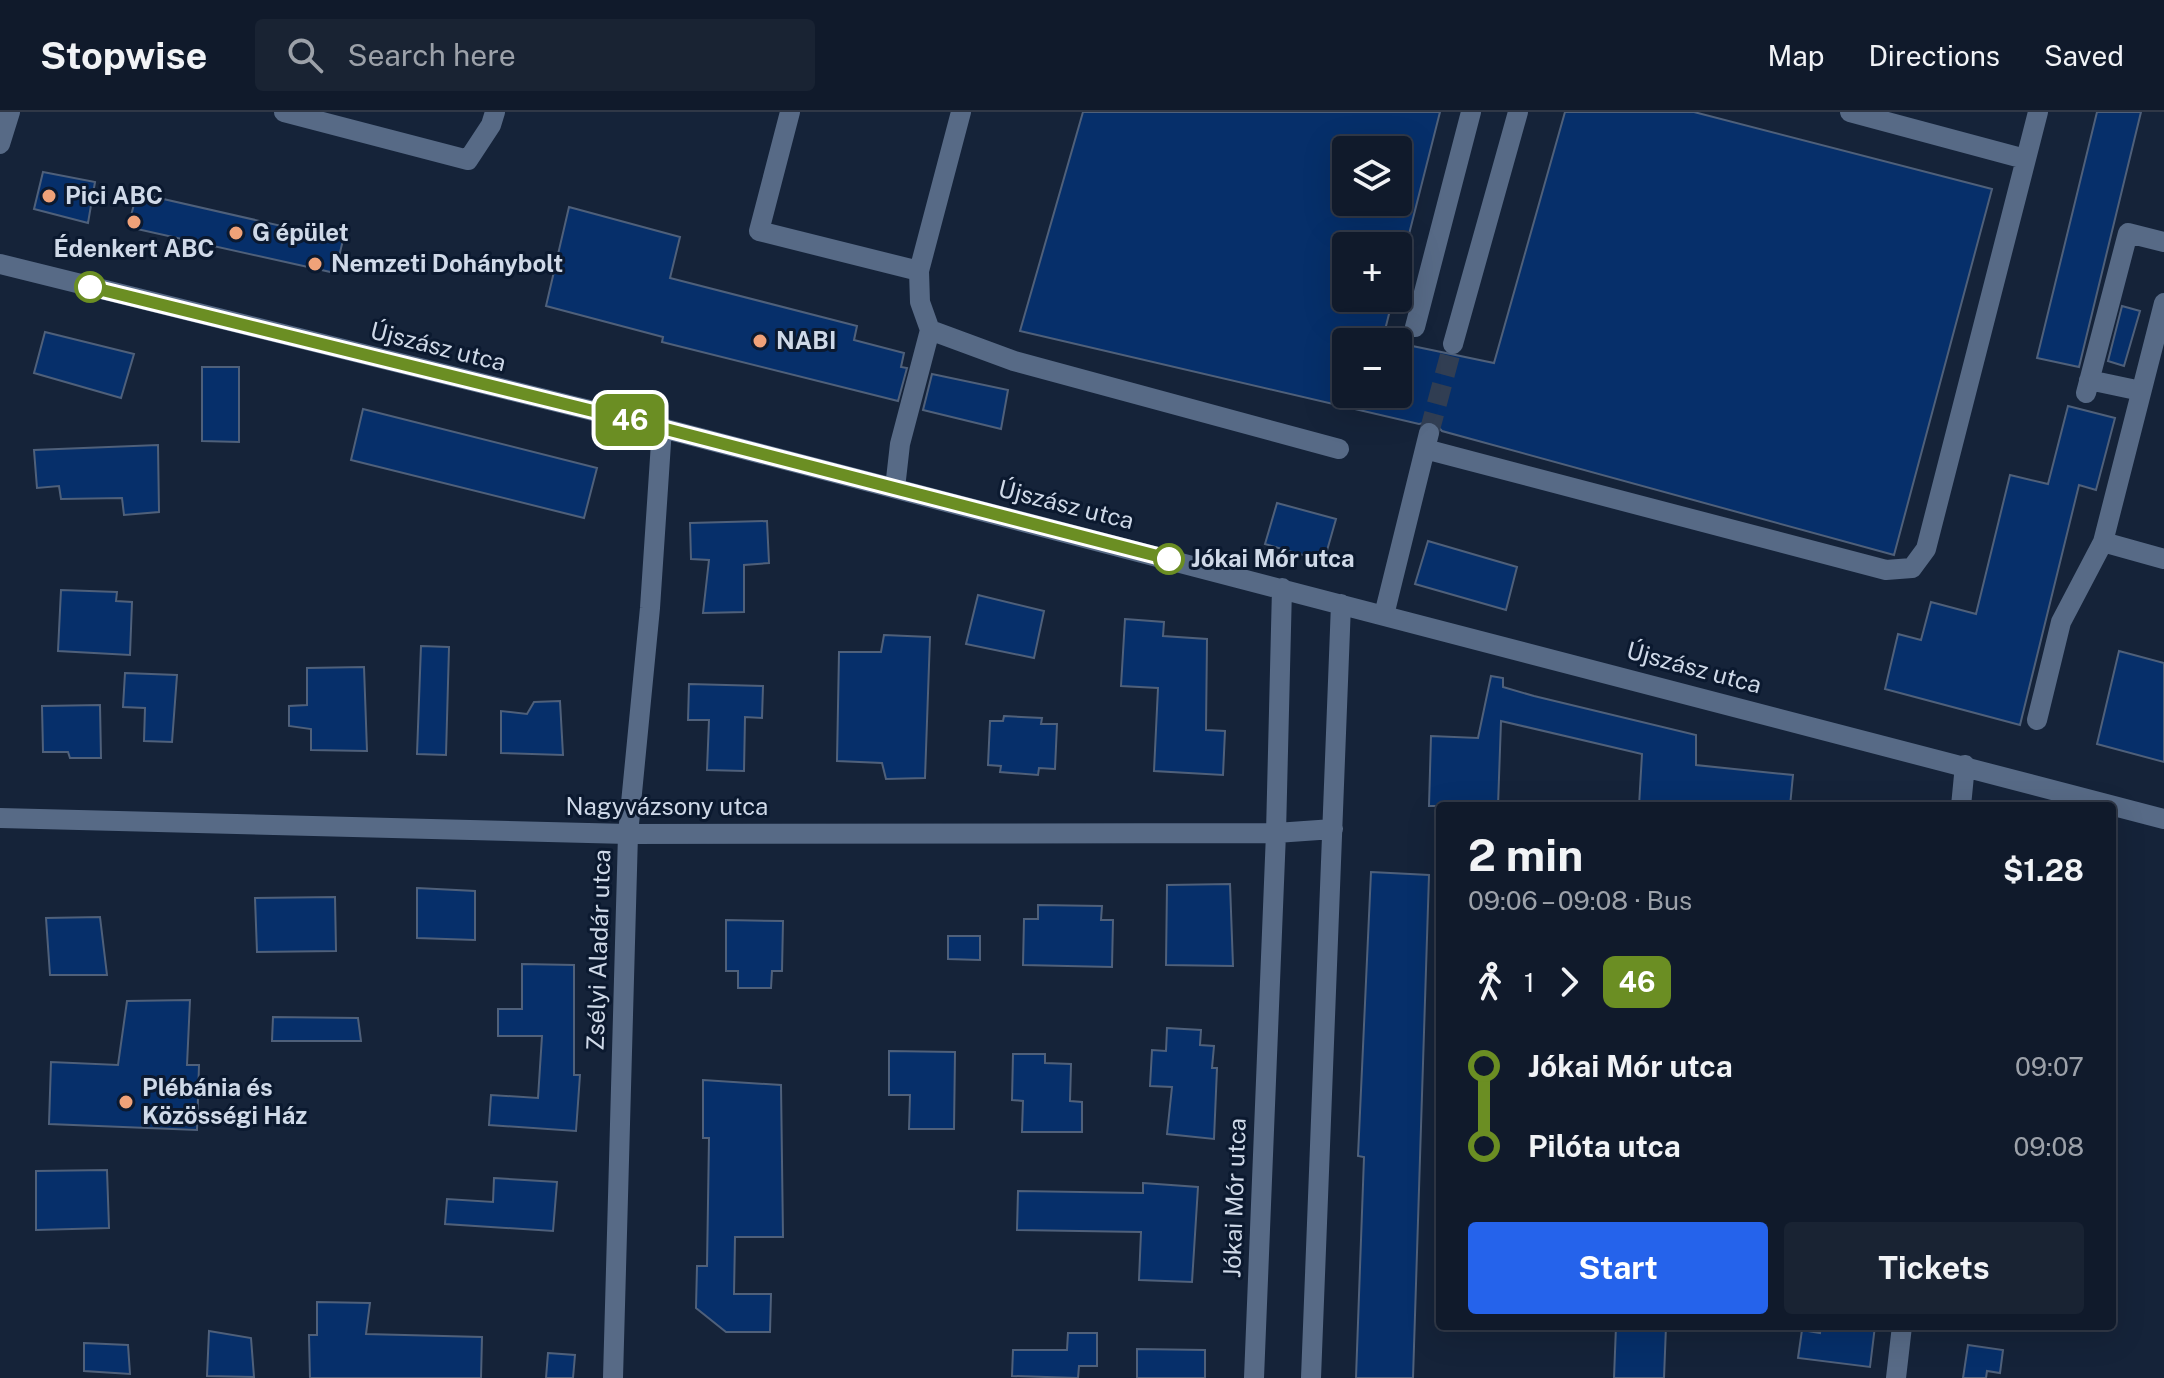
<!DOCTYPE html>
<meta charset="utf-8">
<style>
:root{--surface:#101a2b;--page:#192333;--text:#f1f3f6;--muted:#9ca1a9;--line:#303847;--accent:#2563eb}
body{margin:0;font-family:"Public Sans",sans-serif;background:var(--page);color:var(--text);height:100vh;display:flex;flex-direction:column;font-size:30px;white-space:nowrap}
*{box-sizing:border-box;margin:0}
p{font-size:26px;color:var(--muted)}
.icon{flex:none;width:44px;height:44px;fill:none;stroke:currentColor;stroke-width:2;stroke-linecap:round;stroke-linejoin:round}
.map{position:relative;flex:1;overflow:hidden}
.panel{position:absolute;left:1436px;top:690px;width:680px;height:528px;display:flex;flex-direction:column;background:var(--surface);border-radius:8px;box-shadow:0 8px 32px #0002,0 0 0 2px var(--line)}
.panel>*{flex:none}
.badge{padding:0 16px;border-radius:12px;font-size:28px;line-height:52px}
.buttons{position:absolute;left:1332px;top:24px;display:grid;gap:16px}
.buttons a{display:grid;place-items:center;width:80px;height:80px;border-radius:8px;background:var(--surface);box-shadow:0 8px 32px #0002,0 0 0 2px var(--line);font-size:40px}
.map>.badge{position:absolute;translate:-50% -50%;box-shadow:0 0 0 4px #fff}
.legs{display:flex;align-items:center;gap:12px;height:88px;padding:0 32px;font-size:26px}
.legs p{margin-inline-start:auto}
.overview{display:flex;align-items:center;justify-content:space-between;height:136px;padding:0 32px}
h1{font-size:44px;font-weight:700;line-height:60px}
.action{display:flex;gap:16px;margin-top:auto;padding:16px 32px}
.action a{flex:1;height:92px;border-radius:8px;background:var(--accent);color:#fff;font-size:32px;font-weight:700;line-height:92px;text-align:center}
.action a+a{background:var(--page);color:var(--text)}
ul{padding:0 32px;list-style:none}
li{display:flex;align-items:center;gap:28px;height:80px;font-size:30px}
li i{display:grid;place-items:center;width:12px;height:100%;margin:0 10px;background:currentColor}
li i::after{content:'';width:20px;height:20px;margin:-10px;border:6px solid;border-radius:50%;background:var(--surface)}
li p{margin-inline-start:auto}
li:first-child i{background:linear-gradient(#0000 50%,currentColor 0)}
li:last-child i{background:linear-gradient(currentColor 50%,#0000 0)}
header{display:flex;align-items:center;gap:48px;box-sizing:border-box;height:112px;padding:0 40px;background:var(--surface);border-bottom:2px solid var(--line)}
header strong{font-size:38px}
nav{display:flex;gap:44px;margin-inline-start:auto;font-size:28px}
.search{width:560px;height:72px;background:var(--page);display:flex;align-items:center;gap:20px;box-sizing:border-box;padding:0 28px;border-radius:8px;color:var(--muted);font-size:30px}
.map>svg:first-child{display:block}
.building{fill:#062f6a;stroke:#4f607a;stroke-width:2;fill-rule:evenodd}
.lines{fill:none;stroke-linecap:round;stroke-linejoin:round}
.minor-tunnel{stroke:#313e53;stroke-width:20;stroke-dasharray:20 10;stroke-linecap:butt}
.minor{stroke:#576a86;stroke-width:20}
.line-1-casing{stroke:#fff;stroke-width:18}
.line-1{stroke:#6b8e23;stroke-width:12}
.poi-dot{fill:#f0a279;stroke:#0b192f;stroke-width:3}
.stop-1-dot{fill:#fff;stroke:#6b8e23;stroke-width:4}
.labels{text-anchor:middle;stroke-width:6;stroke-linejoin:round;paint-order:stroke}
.poi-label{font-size:24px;font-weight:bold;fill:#cfd9e8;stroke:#0b192f;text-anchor:start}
.street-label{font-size:24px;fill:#cfd9e8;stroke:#0b192f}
.stop-label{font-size:24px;font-weight:bold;fill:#cfd9e8;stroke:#0b192f;text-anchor:start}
</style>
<header>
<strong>Stopwise</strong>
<div class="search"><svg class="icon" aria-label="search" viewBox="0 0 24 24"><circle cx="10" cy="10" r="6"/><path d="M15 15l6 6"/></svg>Search here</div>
<nav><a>Map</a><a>Directions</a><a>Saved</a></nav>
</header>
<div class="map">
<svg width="2164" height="1266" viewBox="0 0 2164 1266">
<rect width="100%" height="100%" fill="#152339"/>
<path class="building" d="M1083 0H1440L1406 134H1346V186H1393L1382 230H1346V282H1398V231L1494 251 1565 0H1694L1992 77 1894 443 1442 319 1433 309 1419 312 1020 219ZM1346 38H1398V90H1346Z
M2097 0H2141L2079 255 2037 246Z
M43 60 95 70 88 111 34 97Z
M137 81 343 128 335 161 128 115Z
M569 95 680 125 670 166 857 214 854 228 904 241 901 255 907 256 898 289 662 230 663 225 546 194Z
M2122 194 2140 199 2124 254 2108 249Z
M45 220 134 242 121 286 34 261Z
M202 255H239V330L202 329Z
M932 262 1008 278 1001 317 923 298Z
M2068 294 2115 306 2096 378 2079 373 2020 613 1885 577 1898 522 1921 528 1931 490 1976 502 2010 363 2048 372Z
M363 297 597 356 584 406 351 348Z
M158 333 159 400 124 403 122 386 61 387 59 374 37 376 34 338Z
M1277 391 1336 407 1324 449 1265 432Z
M767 409 769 451 744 453V500L703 501 709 448 691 447 690 411Z
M1428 429 1517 455 1506 498 1415 472Z
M61 478 117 480 116 489 132 490 130 543 58 539Z
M978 483 1044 499 1034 546 966 532Z
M1125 507 1164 510 1163 524 1207 527 1206 618 1225 619 1223 663 1154 659 1158 576 1121 574Z
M884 523 930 525 925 666 886 667 882 651 837 649 839 540H881Z
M421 534 449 535 446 643 417 642Z
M2119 539 2164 551V650L2097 632Z
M364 555 367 639 311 638V617L289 614V594L307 593V556Z
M125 561 177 563 172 630 144 629 145 596 123 595Z
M1491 564 1503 566V575L1534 584 1696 623V653L1793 663 1790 694H1639L1642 642 1501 609 1498 694H1429L1431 624 1478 626Z
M689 572 763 574 762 606 745 605 744 659 707 658 709 608H688Z
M560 589 563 643 501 641V599L527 602 534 590Z
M100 593 101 646H70L68 640H43L42 594Z
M1004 604 1042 606 1041 612H1057L1055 657 1039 656 1038 663 1000 660 1001 654 988 653 990 609H1003Z
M1371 760 1429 763 1413 1266H1356L1364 1045 1358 1044Z
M1230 772 1233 854 1166 853 1167 773Z
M417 776 475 779V828L417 826Z
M335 785 336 839 257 840 255 786Z
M1038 793 1102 794 1101 808H1113L1112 855 1023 853 1024 807H1038Z
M100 805 107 863H50L46 806Z
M726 808 783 809 782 859H772L771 876H738V859H726Z
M948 824H980V848L948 847Z
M522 852 574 853V963H580L576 1019 489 1013 491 983 538 986 542 924H498V897H522Z
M190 888 187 953H199L197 1018 49 1012 51 950 118 953 127 889Z
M273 905 358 906 361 929H272Z
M1167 916 1201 918 1200 933 1214 934 1212 956H1217L1214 1027 1167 1022 1172 975 1150 974 1152 938 1166 939Z
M889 939 955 940 954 1017H909L910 983H889Z
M1013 942H1045V951L1071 952 1070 989 1082 990V1020H1022L1023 989 1012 988Z
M703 968 781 973 783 1125H735L734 1182H771L770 1220H726L696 1196 697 1154H707L709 1026H703Z
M107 1058 109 1116 36 1118V1059Z
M494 1066 557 1070 553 1119 445 1112 447 1087 493 1090Z
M1143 1071 1198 1075 1192 1170 1139 1168 1141 1120 1017 1118 1018 1079 1143 1081Z
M317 1190 370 1191 366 1222 482 1225 481 1266H310L309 1223H317Z
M1616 1214H1666L1664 1266H1614Z
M1821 1214H1875L1870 1255 1798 1246 1802 1218 1820 1221Z
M209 1219 251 1226 254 1265 207 1264Z
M1068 1221H1097V1254H1079L1078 1266 1012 1264 1013 1238H1067Z
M84 1231 128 1233 130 1262 84 1259Z
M1968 1233 2003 1238 2000 1261 1987 1259 1986 1266H1963Z
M1137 1237 1205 1238V1266H1137Z
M548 1241 575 1243 573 1266H546Z"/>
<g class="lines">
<path class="minor-tunnel" d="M1429 321 1453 232"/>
<path class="minor" d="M284 0 468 48 491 13 495 0
M790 0 759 119 919 159
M1850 0 2025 47
M0 32 10 0
M0 152 662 316 2164 707
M1415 215 1471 0
M930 218 1014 249 1339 337
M1453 232 1518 0
M2089 268 2141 279
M2086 281 2128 121 2164 130
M1425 337 1886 458 1912 456 1926 437 2038 0
M895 376 900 332 930 218 920 190 919 159 961 0
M2103 430 2164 447
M1384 503 1429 321
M2037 608 2061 510 2103 430 2164 191
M1961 694 1965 653
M0 706 628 722 1276 721 1333 717
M613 1266 628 722 650 496 662 316
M1254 1266 1276 721 1282 476
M1311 1266 1341 492
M1896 1266 1902 1214"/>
</g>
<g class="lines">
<g class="line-1-casing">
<path id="line-1" d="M90 175 662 316 1169 447"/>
</g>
<use href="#line-1" class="line-1"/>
</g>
<g class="poi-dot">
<circle cx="49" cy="84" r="8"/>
<circle cx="134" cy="110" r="8"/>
<circle cx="236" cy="121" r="8"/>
<circle cx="315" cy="152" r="8"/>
<circle cx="760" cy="229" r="8"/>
<circle cx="126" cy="990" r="8"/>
</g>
<g class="stop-1-dot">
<circle cx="90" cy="175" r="14"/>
<circle cx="1169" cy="447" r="14"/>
</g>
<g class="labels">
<g class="poi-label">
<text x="65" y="92">Pici ABC</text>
<text x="252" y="129">G épület</text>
<text x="134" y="145" text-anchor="middle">Édenkert ABC</text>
<text x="331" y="160">Nemzeti Dohánybolt</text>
<text x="776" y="237">NABI</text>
<text x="142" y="984">Plébánia és<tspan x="142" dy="28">Közösségi Ház</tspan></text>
</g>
<g class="street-label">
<text transform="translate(438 235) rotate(14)" y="8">Újszász utca</text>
<text transform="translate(1066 393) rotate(14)" y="8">Újszász utca</text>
<text transform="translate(1694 556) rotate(15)" y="8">Újszász utca</text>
<text x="667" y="703">Nagyvázsony utca</text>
<text transform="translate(599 838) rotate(-88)" y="8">Zsélyi Aladár utca</text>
<text transform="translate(1235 1086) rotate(-88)" y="8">Jókai Mór utca</text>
</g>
<g class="stop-label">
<text x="1191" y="455">Jókai Mór utca</text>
</g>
</g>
</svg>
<div class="buttons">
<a><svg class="icon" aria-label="layers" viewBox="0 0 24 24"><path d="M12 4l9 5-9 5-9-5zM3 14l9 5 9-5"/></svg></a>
<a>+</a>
<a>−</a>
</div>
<b class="badge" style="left:630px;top:308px;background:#6b8e23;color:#fff">46</b>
<section class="panel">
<div class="overview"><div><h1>2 min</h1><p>09:06 – 09:08 · Bus</p></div><b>$1.28</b></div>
<div class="legs"><svg class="icon" aria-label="walk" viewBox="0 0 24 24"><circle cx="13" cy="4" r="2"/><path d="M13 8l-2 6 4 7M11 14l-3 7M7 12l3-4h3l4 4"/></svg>1<svg class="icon" aria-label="forward" viewBox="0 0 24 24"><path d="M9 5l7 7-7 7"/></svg><b class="badge" style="background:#6b8e23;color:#fff">46</b></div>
<ul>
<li><i style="color:#6b8e23"></i><b>Jókai Mór utca</b><p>09:07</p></li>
<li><i style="color:#6b8e23"></i><b>Pilóta utca</b><p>09:08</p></li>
</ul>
<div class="action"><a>Start</a><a>Tickets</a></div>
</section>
</div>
